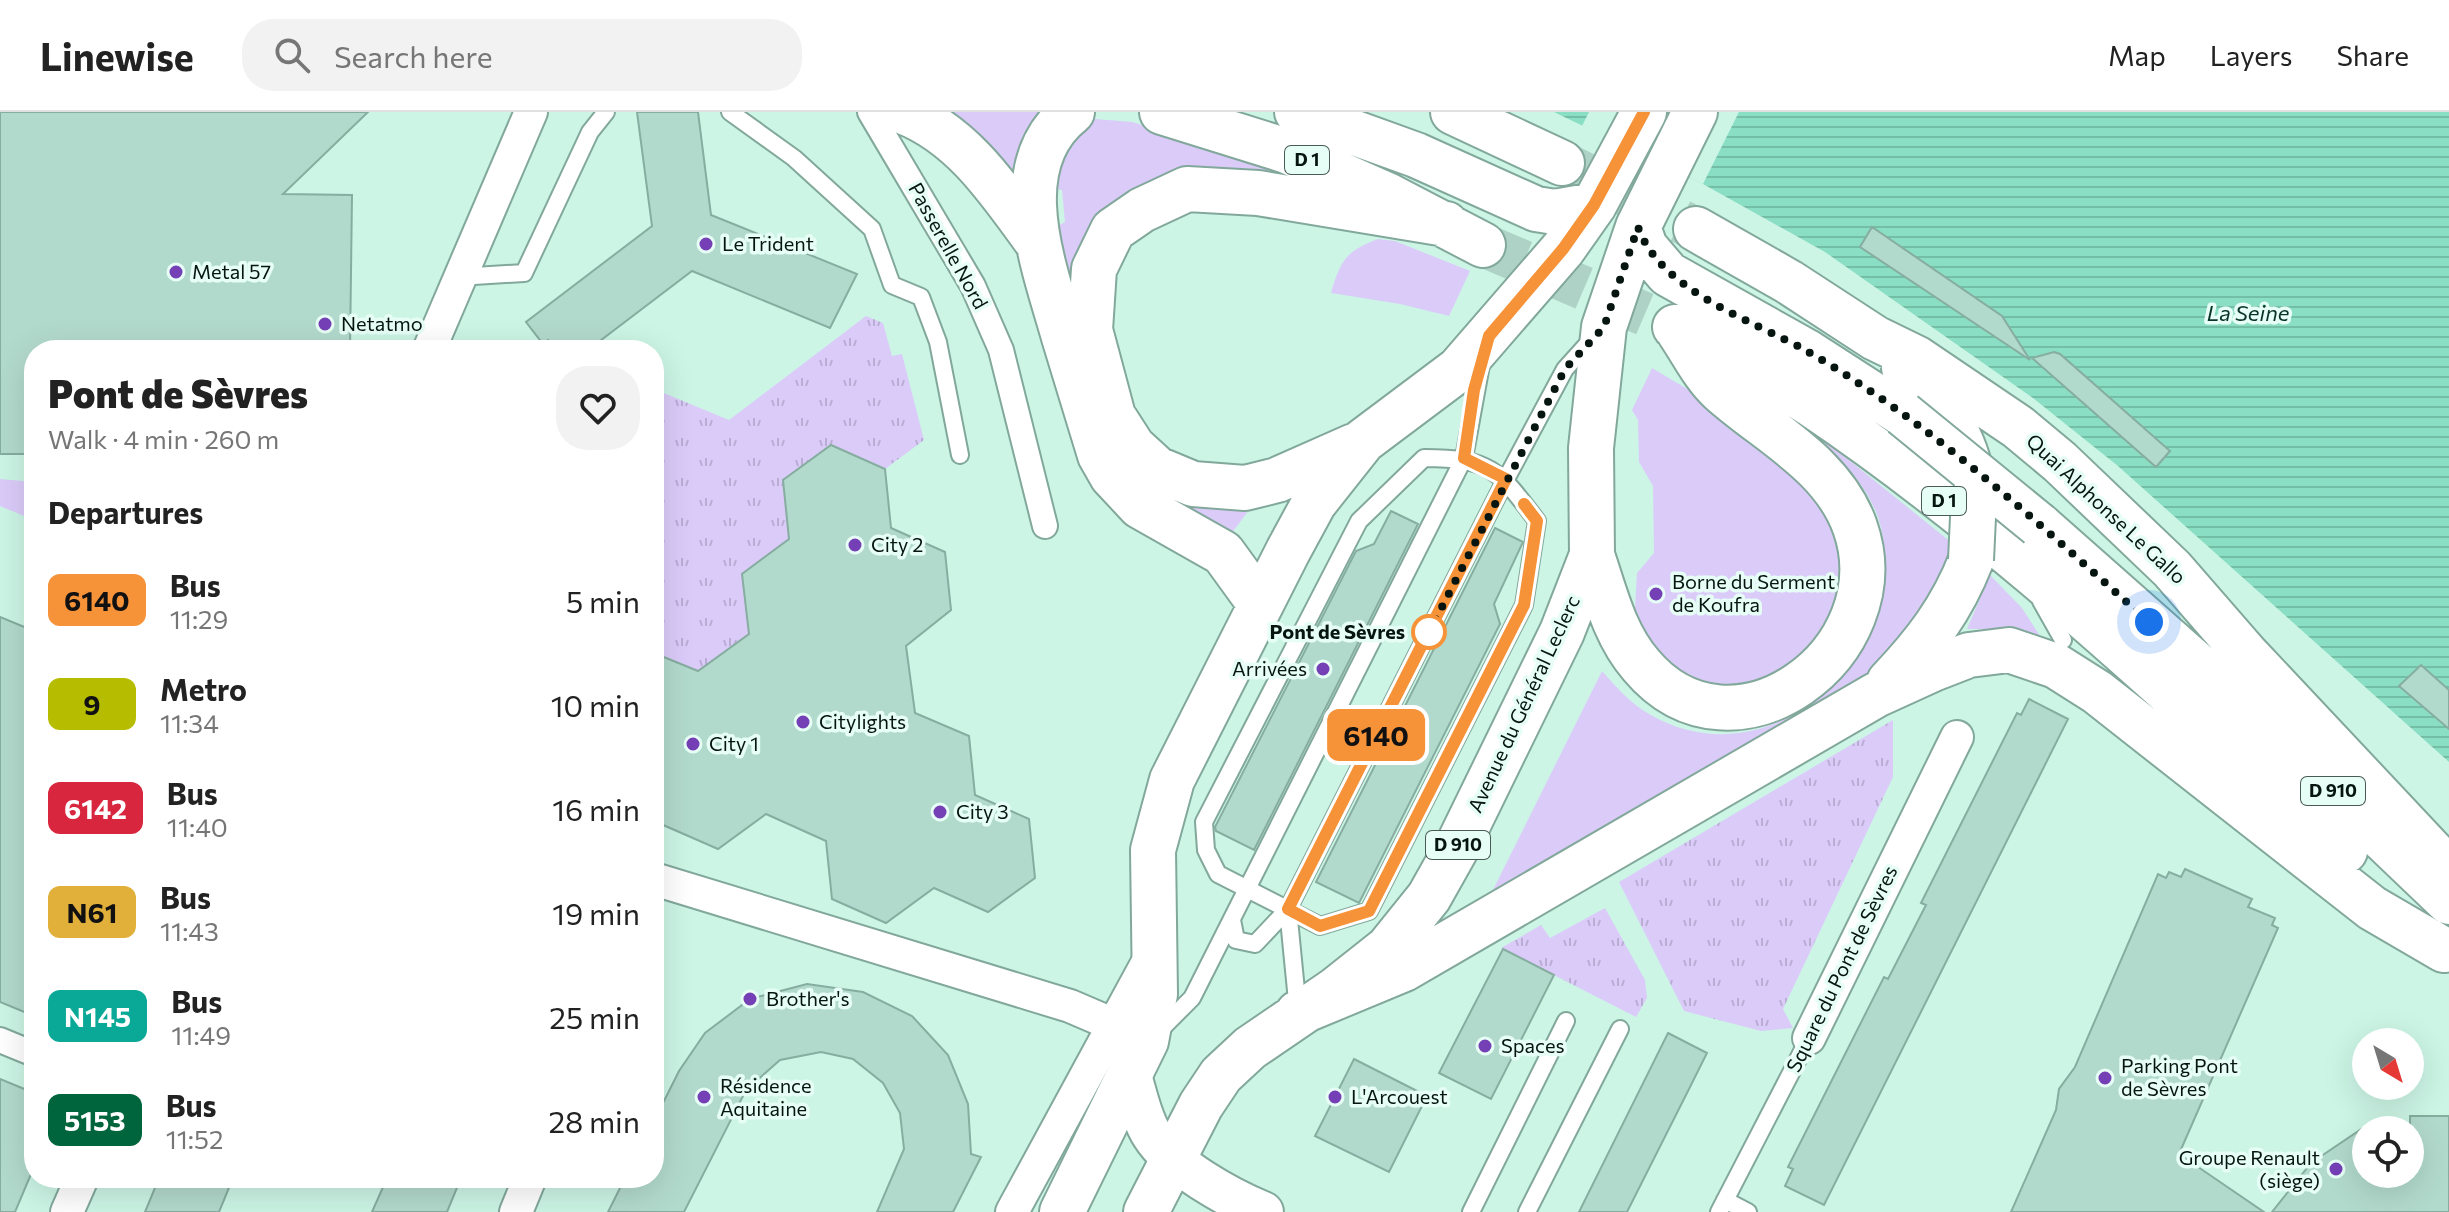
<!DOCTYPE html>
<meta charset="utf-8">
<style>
:root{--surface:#fff;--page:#f2f2f2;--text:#222;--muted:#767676;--line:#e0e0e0}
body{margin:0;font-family:Commissioner,sans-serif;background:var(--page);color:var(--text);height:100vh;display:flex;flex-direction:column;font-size:30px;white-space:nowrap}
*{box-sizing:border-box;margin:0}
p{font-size:26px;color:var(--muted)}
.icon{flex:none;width:44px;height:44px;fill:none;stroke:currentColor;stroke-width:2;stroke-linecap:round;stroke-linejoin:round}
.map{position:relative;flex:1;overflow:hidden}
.drawer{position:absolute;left:24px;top:228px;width:640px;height:848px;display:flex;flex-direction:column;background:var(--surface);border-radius:32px;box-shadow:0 8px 32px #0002}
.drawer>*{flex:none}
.badge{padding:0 16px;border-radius:12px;font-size:28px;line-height:52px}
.needle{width:52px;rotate:142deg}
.controls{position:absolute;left:2352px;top:916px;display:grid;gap:16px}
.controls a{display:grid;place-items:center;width:72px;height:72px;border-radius:50%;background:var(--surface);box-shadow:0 8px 32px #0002;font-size:40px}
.you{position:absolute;width:40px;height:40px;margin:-20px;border:6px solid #fff;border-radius:50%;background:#1a73e8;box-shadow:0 0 0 12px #1a73e833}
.map>.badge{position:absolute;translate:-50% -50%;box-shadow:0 0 0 4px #fff}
h2{padding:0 24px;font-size:30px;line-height:72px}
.round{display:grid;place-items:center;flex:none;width:84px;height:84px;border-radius:32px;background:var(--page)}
.summary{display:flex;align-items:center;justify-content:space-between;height:136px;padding:0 24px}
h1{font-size:38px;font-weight:800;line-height:60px}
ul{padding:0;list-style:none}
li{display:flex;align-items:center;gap:24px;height:104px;padding:0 24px}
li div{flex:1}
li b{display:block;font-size:30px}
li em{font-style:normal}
li .badge{min-width:88px;font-weight:700;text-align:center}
header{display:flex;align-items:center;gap:48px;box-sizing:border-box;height:112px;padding:0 40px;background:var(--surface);border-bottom:2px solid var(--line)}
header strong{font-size:38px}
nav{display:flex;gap:44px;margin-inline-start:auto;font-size:28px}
.search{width:560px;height:72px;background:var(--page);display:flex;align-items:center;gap:20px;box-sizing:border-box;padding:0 28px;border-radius:32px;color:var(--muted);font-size:30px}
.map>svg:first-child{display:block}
.grass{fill:#dbcbf9}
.park{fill:url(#park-tufts)}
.water{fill:url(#water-rules)}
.pier{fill:#ccf5e6}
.building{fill:#b2dacc;stroke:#86ada0;stroke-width:2}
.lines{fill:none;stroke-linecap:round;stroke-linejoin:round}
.primary-tunnel{stroke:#aed3c6;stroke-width:44;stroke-dasharray:44 22;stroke-linecap:butt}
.service-casing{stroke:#82a89b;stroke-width:20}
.pedestrian-casing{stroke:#82a89b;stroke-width:28}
.minor-casing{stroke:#82a89b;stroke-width:36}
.tertiary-casing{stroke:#82a89b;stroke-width:44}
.primary-casing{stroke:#82a89b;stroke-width:48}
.service{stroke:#fff;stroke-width:16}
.pedestrian{stroke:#fff;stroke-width:24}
.minor{stroke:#fff;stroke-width:32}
.tertiary{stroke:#fff;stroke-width:40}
.primary{stroke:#fff;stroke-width:44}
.primary-bridge-casing{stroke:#82a89b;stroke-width:48;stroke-linecap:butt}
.primary-bridge{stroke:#fff;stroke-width:44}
.line-casing{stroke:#fff;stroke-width:18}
.line{stroke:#f69238;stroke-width:12}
.walk{stroke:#061510;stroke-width:8;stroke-dasharray:0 14.4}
.poi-dot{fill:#753fb6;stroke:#e6fef5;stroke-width:3}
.stop-dot{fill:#fff;stroke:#f69238;stroke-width:4}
.labels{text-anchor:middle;stroke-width:7;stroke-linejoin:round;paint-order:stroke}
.shield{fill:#e6fef5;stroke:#495b55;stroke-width:2}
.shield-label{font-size:18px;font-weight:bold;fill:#061510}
.poi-label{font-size:20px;fill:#061510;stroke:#e6fef5;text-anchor:start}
.street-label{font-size:20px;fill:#061510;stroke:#e6fef5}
.stop-label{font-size:20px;font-weight:bold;fill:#061510;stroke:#e6fef5;text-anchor:end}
.water-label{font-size:22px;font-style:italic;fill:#0b3329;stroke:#e6fef5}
</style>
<header>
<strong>Linewise</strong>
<div class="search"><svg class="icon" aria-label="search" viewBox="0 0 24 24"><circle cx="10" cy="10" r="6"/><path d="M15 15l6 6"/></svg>Search here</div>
<nav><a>Map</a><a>Layers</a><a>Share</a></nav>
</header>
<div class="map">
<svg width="2449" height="1100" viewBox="0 0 2449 1100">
<defs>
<pattern id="park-tufts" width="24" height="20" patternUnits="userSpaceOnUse" patternTransform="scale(2)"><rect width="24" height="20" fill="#dbcbf9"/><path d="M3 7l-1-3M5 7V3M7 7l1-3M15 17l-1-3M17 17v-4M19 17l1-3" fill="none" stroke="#baadd4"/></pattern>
<pattern id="water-rules" width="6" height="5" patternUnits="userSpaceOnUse" patternTransform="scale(2)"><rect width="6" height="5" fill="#89dec3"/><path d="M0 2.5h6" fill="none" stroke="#75bea6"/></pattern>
</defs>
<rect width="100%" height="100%" fill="#ccf5e6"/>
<path class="grass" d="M930 0H1042L1018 86Z
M1095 7 1132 10 1349 75 1348 82 1343 86C1289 76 1224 54 1169 69 1109 87 1073 151 1081 211 1083 229 1090 247 1094 264 1104 304 1116 343 1153 366 1186 387 1220 387 1258 386L1231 422C1174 393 1124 376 1099 312L1052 117 1065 110 1062 78 1049 76C1052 44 1061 14 1095 7Z
M1378 127 1395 129 1470 159 1449 204 1400 192 1331 181C1340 149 1346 139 1378 127Z
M1652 256 1704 287 1776 346 1817 388 1835 420 1842 454 1830 510 1797 551 1750 575 1689 574 1634 513 1637 461 1654 441 1653 374 1639 350 1638 308 1632 298Z
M1783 295 1957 435 1941 484 1862 572 1491 782 1602 559C1617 576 1631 592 1651 603 1769 671 1907 546 1882 420 1874 379 1843 349 1813 323 1803 314 1788 303 1783 295Z
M0 367 34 370V408L0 394Z
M1990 463 2022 496 2040 524 1997 517H1967Z"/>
<path class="park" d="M866 204 883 211 892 244 902 242 924 328 885 357 831 333 783 368 789 427 742 462 749 522 698 559 654 541V277L729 308Z
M1893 608V665L1783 897 1793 916 1761 919 1684 899 1619 770Z
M1605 796 1645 868 1647 886 1636 905 1501 836 1541 813 1550 826Z"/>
<path class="water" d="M1554 0H2449V650L2118 354 2033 286 1825 140 1703 72Z"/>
<path class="pier" d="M1589 0H1739L1703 72 1582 14Z"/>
<path class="building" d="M0 0H368L283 82 352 83 350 238H34V342H0Z
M637 0H698L711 103 857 162 830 216 692 159 588 238H556L548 228 543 232 526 210 652 114Z
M1872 115 2002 204 2030 248 1860 135Z
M2054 240 2060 242 2170 339 2156 355 2032 246Z
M831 333 885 357 891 416 945 440 951 498 906 534 915 601 969 624 975 683 1029 707 1035 766 988 800 934 776 886 811 832 787 826 729 766 702 718 737 654 709V541L698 559 749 522 742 462 789 427 783 368Z
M1391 399 1418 412 1254 738 1216 719 1215 715 1356 439 1374 432Z
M1495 416 1523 430 1494 492 1500 512 1359 791 1316 770Z
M0 505 34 519V904L0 890Z
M2421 553 2449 578V617L2399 574Z
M2029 587 2068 607 1824 1093 1785 1074 1793 1057 1788 1055 1884 865 1888 867 1926 793 1921 791 2017 601 2021 603Z
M2185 757 2252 787 2248 795 2275 806 2272 813 2278 816 2179 1042 2264 1100H2011L2056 998 2059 977 2075 955 2158 762 2166 766 2169 760 2181 765Z
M1503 837 1554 863 1491 987 1439 961Z
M807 872 863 880 912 904 948 943 968 992 971 1042 981 1045 953 1100H877L904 1037 900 1001 883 971 853 947 821 940 780 948 746 978 684 1100H608L625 1066H654V1009L679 959 705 921 750 887Z
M1668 921 1707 941 1689 977 1627 1100H1579Z
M1354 947 1427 984 1389 1060 1315 1024Z
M0 967 34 981V1055L15 1100H0Z
M2410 1004H2449V1100H2272L2311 1051 2366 1014V1062H2410Z
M159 1066H233L219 1100H145Z
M387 1066H461L447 1100H372Z"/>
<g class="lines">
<path class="primary-tunnel" d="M1562 51 1696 117
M1483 133 1675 215"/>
<g class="service-casing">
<path id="service" d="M730 0 794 46 872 117 892 173 921 185 938 230 960 343
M458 165 524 161 590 20 606 0
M1424 346C1490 346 1499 358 1537 409L1524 493 1369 799 1320 814 1218 762 1206 738 1204 710 1359 409Z
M2041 489 2063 528
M1288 797 1298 899
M1232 808 1236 828 1255 832 1288 797 1506 367 1565 257 1593 226
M1157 921 1192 886 1464 346 1481 253
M1725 1088 1748 1100
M1471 1100 1566 909
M1527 1100 1620 917
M1719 1100 1809 926"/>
</g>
<g class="pedestrian-casing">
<path id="pedestrian" d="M870 0 973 174 1001 238 1045 414
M0 928 34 942"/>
</g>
<g class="minor-casing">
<path id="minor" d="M429 238 531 0
M654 767 1070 894 1112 912
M1809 926 1957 625
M67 1100 82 1066
M516 1100 530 1066
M1012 1100 1155 837"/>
</g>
<g class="tertiary-casing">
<path id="tertiary" d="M1131 964C1137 982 1141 1006 1152 1023 1172 1055 1229 1086 1263 1100"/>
</g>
<g class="primary-casing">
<path id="primary" d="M904 0C963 23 999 78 1035 127
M1072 0C1003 54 1045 157 1064 225 1076 264 1088 304 1100 343L1112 364 1140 394 1223 441 1260 492
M1162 0 1287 39 1389 84 1483 133
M1297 0 1416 43 1536 97 1555 100 1594 93
M1453 0 1562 51
M1638 115 1645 135 1668 162 1807 240 1903 302
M1696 117 1789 170 1875 226 1916 246 2018 315 2060 350 2172 457 2245 541 2449 758
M1675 215C1721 240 1768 264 1812 293 2005 423 2172 585 2345 739
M1904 256C1940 285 1967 327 1973 373
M1354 334 1277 368 1245 376 1193 372 1157 357 1133 335 1113 304 1090 218 1094 157 1113 118 1142 98 1187 77 1258 81 1446 112
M2039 413 2246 596 2449 790
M1592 443C1605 481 1614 522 1641 553 1733 663 1899 540 1855 415 1833 352 1768 321 1721 279 1704 264 1692 239 1679 220
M1889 570C1925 532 1952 497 1971 448
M1298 901 1404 857 1876 583 1933 557 1969 543 2009 538 2056 554 2097 580 2372 796 2444 838
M1062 1100 1146 929 1155 882 1153 738 1172 668 1288 439 1314 391 1363 329 1459 257 1563 137 1594 93 1644 0
M1146 1100 1201 993 1221 963 1250 936 1335 878 1388 836 1429 785 1456 737 1562 520 1592 443 1591 336 1604 215 1638 115 1695 0"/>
</g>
<use href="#service" class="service"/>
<use href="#pedestrian" class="pedestrian"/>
<use href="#minor" class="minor"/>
<use href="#tertiary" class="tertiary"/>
<use href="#primary" class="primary"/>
<g class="primary-bridge-casing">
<path id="primary-bridge" d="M1903 302 2039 413
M1971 448 1974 384"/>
</g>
<use href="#primary-bridge" class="primary-bridge"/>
</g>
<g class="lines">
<g class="line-casing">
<path id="line" d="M1524 392 1537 409 1524 493 1369 799 1320 814 1288 797 1506 367 1464 346 1474 278 1489 224 1563 137 1594 93 1644 0"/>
</g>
<use href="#line" class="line"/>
<path class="walk" d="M1429 520 1565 257 1604 215 1638 115C1660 178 1749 207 1805 238 1932 311 2040 413 2149 510"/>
</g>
<g class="poi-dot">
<circle cx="706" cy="132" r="8"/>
<circle cx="176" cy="160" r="8"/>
<circle cx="325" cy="212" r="8"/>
<circle cx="855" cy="433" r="8"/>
<circle cx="1656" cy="482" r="8"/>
<circle cx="1323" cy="557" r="8"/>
<circle cx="803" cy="610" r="8"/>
<circle cx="693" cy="632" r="8"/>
<circle cx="940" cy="700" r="8"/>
<circle cx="750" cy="887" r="8"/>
<circle cx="1485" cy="934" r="8"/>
<circle cx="2105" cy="966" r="8"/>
<circle cx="704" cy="985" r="8"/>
<circle cx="1335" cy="985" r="8"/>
<circle cx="2336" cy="1057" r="8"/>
</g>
<circle class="stop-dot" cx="1429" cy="520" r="16"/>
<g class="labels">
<g class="shield">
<rect x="1285" y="34" width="44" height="28" rx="6"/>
<rect x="1922" y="375" width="44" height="28" rx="6"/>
<rect x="2301" y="665" width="64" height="28" rx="6"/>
<rect x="1426" y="719" width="64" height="28" rx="6"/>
</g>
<g class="shield-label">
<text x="1307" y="54">D 1</text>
<text x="1944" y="395">D 1</text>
<text x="2333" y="685">D 910</text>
<text x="1458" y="739">D 910</text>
</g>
<g class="poi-label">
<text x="722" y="139">Le Trident</text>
<text x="192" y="167">Metal 57</text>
<text x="341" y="219">Netatmo</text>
<text x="871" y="440">City 2</text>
<text x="1672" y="477">Borne du Serment<tspan x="1672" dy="23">de Koufra</tspan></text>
<text x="1307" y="564" text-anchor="end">Arrivées</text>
<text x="819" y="617">Citylights</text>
<text x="709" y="639">City 1</text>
<text x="956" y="707">City 3</text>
<text x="766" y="894">Brother's</text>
<text x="1501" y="941">Spaces</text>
<text x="2121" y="961">Parking Pont<tspan x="2121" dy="23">de Sèvres</tspan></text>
<text x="720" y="981">Résidence<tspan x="720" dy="23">Aquitaine</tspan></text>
<text x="1351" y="992">L'Arcouest</text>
<text x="2320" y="1053" text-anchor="end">Groupe Renault<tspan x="2320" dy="23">(siège)</tspan></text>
</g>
<g class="street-label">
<text transform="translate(948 134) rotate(61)" y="7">Passerelle Nord</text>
<text transform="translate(2106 397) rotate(43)" y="7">Quai Alphonse Le Gallo</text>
<text transform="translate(1524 592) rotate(-65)" y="7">Avenue du Général Leclerc</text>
<text transform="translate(1842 857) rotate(-64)" y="7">Square du Pont de Sèvres</text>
</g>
<g class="stop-label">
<text x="1405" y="527">Pont de Sèvres</text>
</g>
<g class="water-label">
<text x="2248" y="209">La Seine</text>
</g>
</g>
</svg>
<div class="controls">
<a><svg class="needle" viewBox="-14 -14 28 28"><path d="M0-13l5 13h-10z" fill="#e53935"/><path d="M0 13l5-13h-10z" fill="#767676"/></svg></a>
<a><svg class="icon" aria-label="locate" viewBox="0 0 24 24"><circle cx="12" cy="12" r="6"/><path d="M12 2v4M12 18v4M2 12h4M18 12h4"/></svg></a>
</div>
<div class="you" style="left:2149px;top:510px"></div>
<b class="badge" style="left:1376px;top:623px;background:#f69238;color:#111">6140</b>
<section class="drawer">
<div class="summary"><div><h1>Pont de Sèvres</h1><p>Walk · 4 min · 260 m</p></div><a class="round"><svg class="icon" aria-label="heart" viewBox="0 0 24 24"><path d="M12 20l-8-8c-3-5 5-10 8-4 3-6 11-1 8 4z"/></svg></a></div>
<h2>Departures</h2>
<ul>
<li><span class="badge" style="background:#f69238;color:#111">6140</span><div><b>Bus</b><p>11:29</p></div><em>5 min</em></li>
<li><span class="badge" style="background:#b6bd00;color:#111">9</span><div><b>Metro</b><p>11:34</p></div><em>10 min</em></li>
<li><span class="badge" style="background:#d7263d;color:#fff">6142</span><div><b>Bus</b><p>11:40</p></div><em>16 min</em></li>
<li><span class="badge" style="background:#e0b03a;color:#111">N61</span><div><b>Bus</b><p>11:43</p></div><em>19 min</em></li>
<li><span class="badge" style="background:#0aa896;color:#fff">N145</span><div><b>Bus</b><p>11:49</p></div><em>25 min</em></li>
<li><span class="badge" style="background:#00643c;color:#fff">5153</span><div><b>Bus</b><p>11:52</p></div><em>28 min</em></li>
</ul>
</section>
</div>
